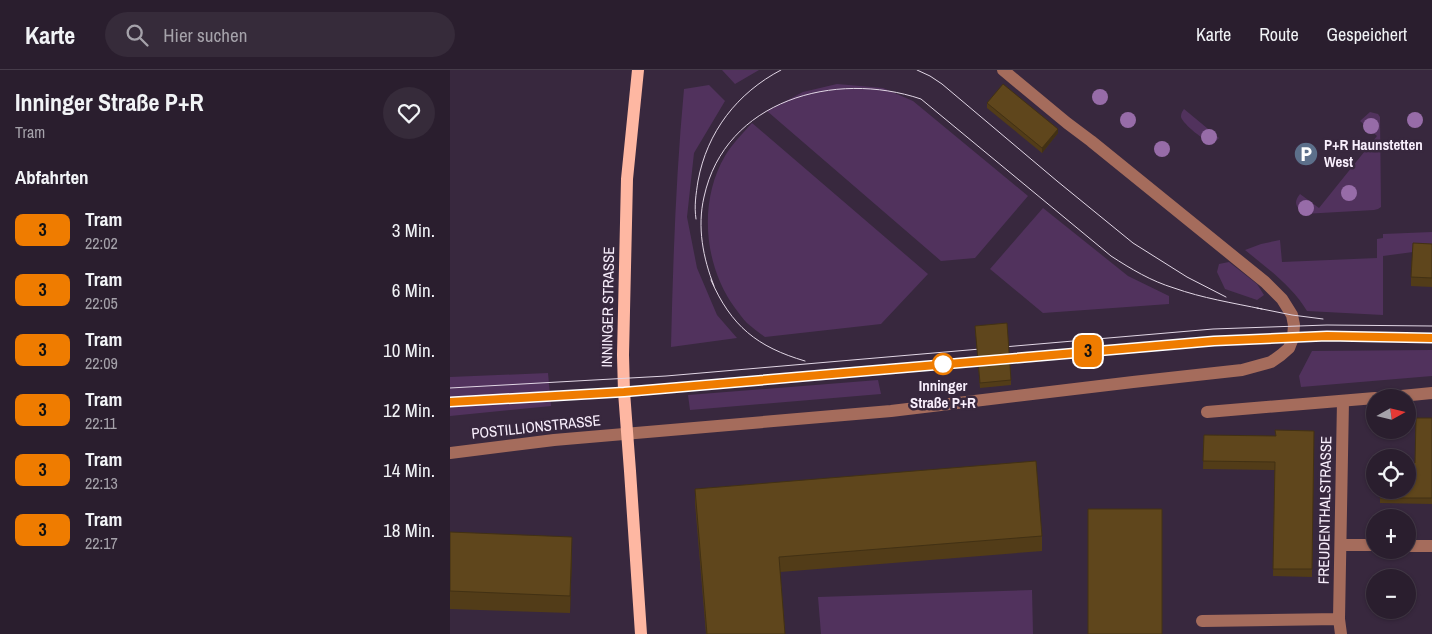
<!DOCTYPE html>
<html lang="de">
<meta charset="utf-8">
<style>
:root{--surface:#2a1e2e;--page:#362b3a;--text:#f1f3f6;--muted:#a5a2aa;--line:#463c4a}
body{margin:0;font-family:"Archivo Narrow",sans-serif;background:var(--page);color:var(--text);height:100vh;display:flex;flex-direction:column;font-size:19px;white-space:nowrap}
*{box-sizing:border-box;margin:0}
p{font-size:16px;color:var(--muted)}
.icon{flex:none;width:28px;height:28px;fill:none;stroke:currentColor;stroke-width:2;stroke-linecap:round;stroke-linejoin:round}
.map{position:relative;flex:1;overflow:hidden}
.sheet{display:flex;flex-direction:column;background:var(--surface);width:450px}
.sheet>*{flex:none}
.badge{padding:0 10px;border-radius:8px;font-size:18px;line-height:32px}
.needle{width:32px;rotate:82deg}
.buttons{position:absolute;left:916px;top:319px;display:grid;gap:10px}
.buttons a{display:grid;place-items:center;width:50px;height:50px;border-radius:50%;background:var(--surface);box-shadow:0 1px 4px #0004,0 0 0 1px var(--line);font-size:25px}
.map>.badge{position:absolute;translate:-50% -50%;box-shadow:0 0 0 2px #fff}
h2{padding:0 15px;font-size:19px;line-height:45px}
.round{display:grid;place-items:center;flex:none;width:52px;height:52px;border-radius:26px;background:var(--page)}
.headline{display:flex;align-items:center;justify-content:space-between;height:85px;padding:0 15px}
h1{font-size:24px;font-weight:700;line-height:38px}
ul{padding:0;list-style:none}
li{display:flex;align-items:center;gap:15px;height:60px;padding:0 15px}
li div{flex:1}
li b{display:block;font-size:19px}
li em{font-style:normal}
li .badge{min-width:55px;font-weight:700;text-align:center}
header{display:flex;align-items:center;gap:30px;box-sizing:border-box;height:70px;padding:0 25px;background:var(--surface);border-bottom:1px solid var(--line)}
header strong{font-size:24px}
nav{display:flex;gap:28px;margin-inline-start:auto;font-size:18px}
.search{width:350px;height:45px;background:var(--page);display:flex;align-items:center;gap:12px;box-sizing:border-box;padding:0 18px;border-radius:28px;color:var(--muted);font-size:19px}
main{display:flex;flex:1;min-height:0}
.map>svg:first-child{display:block}
.green{fill:#51325d}
.lines{fill:none;stroke-linecap:round;stroke-linejoin:round}
.minor{stroke:#a56c5c;stroke-width:12}
.major{stroke:#feb7a2;stroke-width:12}
.tram{stroke:#e1d6e5;stroke-width:1}
.tree{fill:#976ca8}
.wall{fill:#523c18}
.shaded-wall{fill:#423114}
.building{fill:#5f461c;stroke:#423114}
.line-casing{stroke:#fff;stroke-width:11}
.line{stroke:#ef7c00;stroke-width:8}
.stop-dot{fill:#fff;stroke:#ef7c00;stroke-width:2.5}
.labels{text-anchor:middle;stroke-width:5;stroke-linejoin:round;paint-order:stroke}
.poi-label{font-size:15px;font-weight:bold;fill:#f8eefc;stroke:#38283e;text-anchor:start}
.street-label{font-size:15px;fill:#f8eefc;stroke:#38283e}
.stop-label{font-size:15px;font-weight:bold;fill:#f8eefc;stroke:#38283e}
</style>
<header>
<strong>Karte</strong>
<div class="search"><svg class="icon" aria-label="search" viewBox="0 0 24 24"><circle cx="10" cy="10" r="6"/><path d="M15 15l6 6"/></svg>Hier suchen</div>
<nav><a>Karte</a><a>Route</a><a>Gespeichert</a></nav>
</header>
<main>
<section class="sheet">
<div class="headline"><div><h1>Inninger Straße P+R</h1><p>Tram</p></div><a class="round"><svg class="icon" aria-label="heart" viewBox="0 0 24 24"><path d="M12 20l-8-8c-3-5 5-10 8-4 3-6 11-1 8 4z"/></svg></a></div>
<h2>Abfahrten</h2>
<ul>
<li><span class="badge" style="background:#ef7c00;color:#111">3</span><div><b>Tram</b><p>22:02</p></div><em>3 Min.</em></li>
<li><span class="badge" style="background:#ef7c00;color:#111">3</span><div><b>Tram</b><p>22:05</p></div><em>6 Min.</em></li>
<li><span class="badge" style="background:#ef7c00;color:#111">3</span><div><b>Tram</b><p>22:09</p></div><em>10 Min.</em></li>
<li><span class="badge" style="background:#ef7c00;color:#111">3</span><div><b>Tram</b><p>22:11</p></div><em>12 Min.</em></li>
<li><span class="badge" style="background:#ef7c00;color:#111">3</span><div><b>Tram</b><p>22:13</p></div><em>14 Min.</em></li>
<li><span class="badge" style="background:#ef7c00;color:#111">3</span><div><b>Tram</b><p>22:17</p></div><em>18 Min.</em></li>
</ul>
</section>
<div class="map">
<svg width="982" height="564" viewBox="0 0 982 564">
<rect width="100%" height="100%" fill="#38283e"/>
<path class="green" d="M272 0H309L285 14Z
M387 14 433 18 463 31 578 126 525 188 491 191 317 41 353 22Z
M259 15 275 31 244 83 237 147 247 198 267 245 287 268 221 277C223 190 226 105 234 19Z
M734 39 769 68C767 70 766 71 762 72 755 72 733 54 731 47 731 43 732 42 734 39Z
M920 42 928 44 930 47 931 137 928 139 924 140 853 144C846 136 843 133 850 124L869 138 927 66 910 51Z
M302 53 478 204 431 254 315 267C309 263 303 258 297 253 293 249 289 243 285 238 254 196 248 132 275 86 282 74 293 63 302 53Z
M593 138 678 206 719 226V234L593 243 540 199Z
M982 162V183L963 182 933 186V245L857 241C842 216 817 198 795 180L811 174 830 170 832 192 927 188V169L933 168V164Z
M779 192 807 214 814 225 807 230 775 219 767 202 769 194Z
M982 280V306L851 317 849 306 862 281Z
M98 303 101 336 0 346V307Z
M428 310 431 324 240 340 238 325Z
M582 520 583 564H371L368 527Z"/>
<g class="lines">
<path class="minor" d="M931 328 982 323
M757 342 925 328
M0 383 104 370 441 341 683 312 792 300 821 292 831 285 839 278 843 268 844 255 842 245 832 229 815 212 641 71 617 53 553 0
M891 475H925
M958 476H982
M752 551 889 549
M891 564 889 549 893 331"/>
<path class="major" d="M188 0 177 109 173 285 174 322 180 401 191 564"/>
<path class="tram" d="M467 0 480 6 492 14 607 111 683 173 737 207 776 227
M246 149C244 136 246 124 248 111 257 62 287 23 331 0
M261 210C281 256 307 277 355 291
M264 216C253 188 247 157 254 127 275 30 385 0 471 29L661 186C681 199 701 211 724 218 752 228 783 233 812 239
M807 238 842 245 873 249
M0 318 216 306 763 259 877 255 982 256
M0 332 174 322 764 271 877 266 982 268"/>
</g>
<g class="tree">
<circle cx="650" cy="27" r="8"/>
<circle cx="678" cy="50" r="8"/>
<circle cx="965" cy="50" r="8"/>
<circle cx="921" cy="56" r="8"/>
<circle cx="759" cy="67" r="8"/>
<circle cx="712" cy="79" r="8"/>
<circle cx="899" cy="123" r="8"/>
<circle cx="856" cy="138" r="8"/>
</g>
<path class="wall" d="M537 33 608 63 592 83 537 38Z
M982 174V217L961 216V207Z
M525 256 561 310V315L530 318Z
M982 348V434L930 433V420L965 393Z
M864 361 862 507 823 506 825 400 753 399 754 365 825 366Z
M245 419 592 466V481L330 502 335 564H256L245 433Z
M0 462 122 484 120 543 0 539Z"/>
<path class="shaded-wall" d="M608 59V63L592 83V78Z
M122 467V484L120 543V526Z"/>
<path class="building" d="M553 14 608 59 592 78 537 33Z
M963 173 982 174V208L961 207Z
M557 253 561 310 530 313 525 256Z
M966 348H982V428H930V420H958V393H965Z
M825 360 864 361 862 499H823L825 392 753 391 754 365 826 366Z
M586 391 592 466 329 487 335 564H257L245 419Z
M638 439H712V564H638Z
M0 462 122 467 120 526 0 521Z"/>
<g class="lines">
<g class="line-casing">
<path id="line" d="M0 332 174 322 764 271 877 266 982 268"/>
</g>
<use href="#line" class="line"/>
</g>
<defs>
<g id="parking-disc" transform="scale(1.25)"><circle r="9.5" fill="#5c6f8a" stroke="#38283e"/><path d="M-3.5-5.5H1a3.5 3.5 0 0 1 0 7H-1V5.5H-3.5ZM-1-3.4V-.6H.8a1.4 1.4 0 0 0 0-2.8Z" fill="#fff"/></g>
</defs>
<g fill-rule="evenodd">
<use href="#parking-disc" x="856" y="84"/>
</g>
<circle class="stop-dot" cx="493" cy="294" r="10"/>
<g class="labels">
<g class="poi-label">
<text x="874" y="80">P+R Haunstetten<tspan x="874" dy="17">West</tspan></text>
</g>
<g class="street-label">
<text transform="translate(158 237) rotate(-89)" y="5">INNINGER STRASSE</text>
<text transform="translate(86 357) rotate(-6)" y="5">POSTILLIONSTRASSE</text>
<text transform="translate(875 440) rotate(-89)" y="5">FREUDENTHALSTRASSE</text>
</g>
<g class="stop-label">
<text x="493" y="321">Inninger<tspan x="493" dy="17">Straße P+R</tspan></text>
</g>
</g>
</svg>
<div class="buttons">
<a><svg class="needle" viewBox="-14 -14 28 28"><path d="M0-13l5 13h-10z" fill="#e53935"/><path d="M0 13l5-13h-10z" fill="#a5a2aa"/></svg></a>
<a><svg class="icon" aria-label="locate" viewBox="0 0 24 24"><circle cx="12" cy="12" r="6"/><path d="M12 2v4M12 18v4M2 12h4M18 12h4"/></svg></a>
<a>+</a>
<a>−</a>
</div>
<b class="badge" style="left:638px;top:281px;background:#ef7c00;color:#111">3</b>
</div>
</main>
